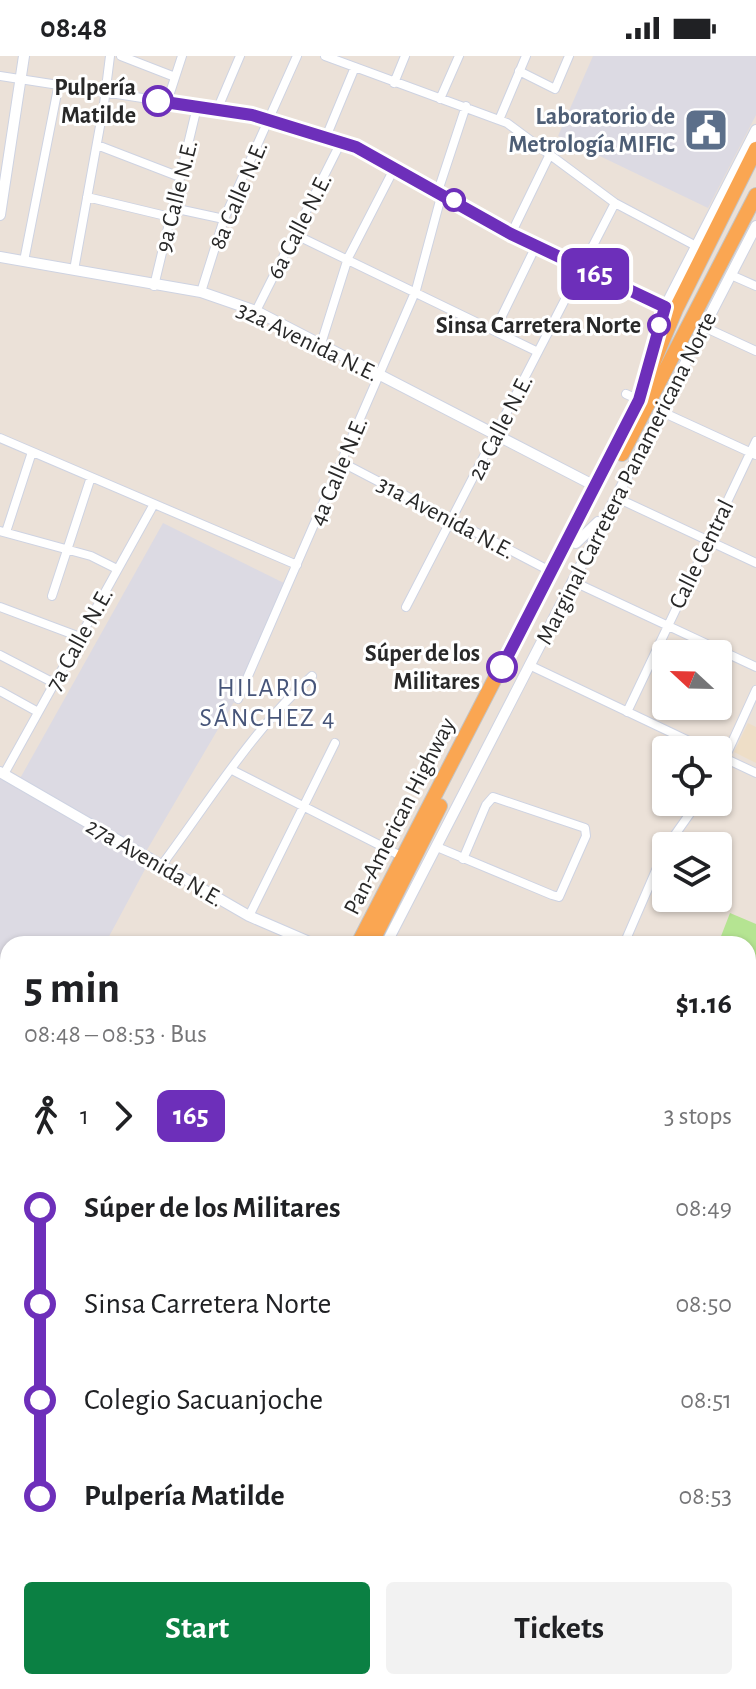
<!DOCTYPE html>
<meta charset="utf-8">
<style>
:root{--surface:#fff;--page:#f2f2f2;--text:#202124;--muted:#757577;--accent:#0b8043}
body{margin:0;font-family:"Alegreya Sans",sans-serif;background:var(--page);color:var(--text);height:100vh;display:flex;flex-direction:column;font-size:30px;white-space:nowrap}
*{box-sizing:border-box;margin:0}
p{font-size:26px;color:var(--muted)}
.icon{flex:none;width:44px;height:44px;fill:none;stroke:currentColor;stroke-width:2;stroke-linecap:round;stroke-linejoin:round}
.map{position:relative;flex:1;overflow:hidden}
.sheet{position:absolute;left:0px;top:880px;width:756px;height:754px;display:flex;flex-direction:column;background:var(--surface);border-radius:24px 24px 0 0;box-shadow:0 2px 6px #0004}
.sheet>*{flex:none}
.badge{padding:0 16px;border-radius:12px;font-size:28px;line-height:52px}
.needle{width:52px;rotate:292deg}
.tools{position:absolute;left:652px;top:584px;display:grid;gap:16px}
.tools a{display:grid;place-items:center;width:80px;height:80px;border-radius:8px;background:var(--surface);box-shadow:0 2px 6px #0004;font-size:40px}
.map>.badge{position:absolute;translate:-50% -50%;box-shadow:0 0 0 4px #fff}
.legs{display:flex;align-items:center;gap:12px;height:88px;padding:0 24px;font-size:26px}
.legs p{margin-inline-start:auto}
.overview{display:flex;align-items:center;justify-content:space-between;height:136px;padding:0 24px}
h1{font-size:44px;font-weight:600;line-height:60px}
.button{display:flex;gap:16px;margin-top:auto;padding:16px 24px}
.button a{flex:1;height:92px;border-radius:8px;background:var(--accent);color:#fff;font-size:32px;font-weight:600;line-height:92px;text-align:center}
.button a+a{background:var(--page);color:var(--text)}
ul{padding:0 24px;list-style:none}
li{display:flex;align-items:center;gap:28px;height:96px;font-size:30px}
li i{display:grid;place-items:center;width:12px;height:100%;margin:0 10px;background:currentColor}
li i::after{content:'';width:20px;height:20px;margin:-10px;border:6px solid;border-radius:50%;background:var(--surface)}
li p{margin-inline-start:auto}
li:first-child i{background:linear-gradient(#0000 50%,currentColor 0)}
li:last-child i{background:linear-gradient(currentColor 50%,#0000 0)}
.status{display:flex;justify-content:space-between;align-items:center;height:56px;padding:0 40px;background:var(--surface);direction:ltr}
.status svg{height:22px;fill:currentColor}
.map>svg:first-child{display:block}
.industrial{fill:#dcdae3}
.education{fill:#eedec7}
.medical{fill:#f3d5d9}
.green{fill:#b5e492}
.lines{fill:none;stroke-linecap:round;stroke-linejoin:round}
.minor-casing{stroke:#ced3e2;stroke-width:10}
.tertiary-casing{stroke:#ced3e2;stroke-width:12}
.secondary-casing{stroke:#ced3e2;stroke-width:13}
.trunk-casing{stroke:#c3c3c3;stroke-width:16}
.minor{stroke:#fff;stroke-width:8}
.tertiary{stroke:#fff;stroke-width:10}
.secondary{stroke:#fff;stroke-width:11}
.trunk{stroke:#faa652;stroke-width:14}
.line-1-casing{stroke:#fff;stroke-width:18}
.line-1{stroke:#6d2fba;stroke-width:12}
.stop-1-dot{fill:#fff;stroke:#6d2fba;stroke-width:4}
.labels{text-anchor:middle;stroke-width:6;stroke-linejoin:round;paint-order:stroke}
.stop-label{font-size:24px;font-weight:bold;fill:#282828;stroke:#fff;text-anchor:end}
.service-label{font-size:24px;font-weight:bold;fill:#4e5e75;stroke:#fff;text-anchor:end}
.street-label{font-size:24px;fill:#282828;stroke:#fff}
.neighbourhood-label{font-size:26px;letter-spacing:2px;fill:#475579;stroke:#fff}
</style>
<div class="status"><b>08:48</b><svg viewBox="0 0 49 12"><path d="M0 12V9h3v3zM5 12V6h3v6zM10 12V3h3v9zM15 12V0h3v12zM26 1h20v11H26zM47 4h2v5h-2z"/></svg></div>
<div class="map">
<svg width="756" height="1633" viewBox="0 0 756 1633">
<rect width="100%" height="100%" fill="#ebe1d8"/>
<path class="industrial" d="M593 0H756V59L708 152 558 80Z
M163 467 288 529 244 629 144 799 150 804 105 888H8V945L0 944V717L18 726Z"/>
<path class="education" d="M748 667 756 671V707L734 696Z"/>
<path class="medical" d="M748 1079 756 1085V1301L748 1321Z"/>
<path class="green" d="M730 857 756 868V909L748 906V888H718Z"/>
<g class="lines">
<g class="minor-casing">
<path id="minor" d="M121 0 175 21
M325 0 507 67 615 147 696 190
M519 15 555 33 569 0
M0 20 252 59 341 86 442 137 511 178 665 251
M394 27 405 0
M440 43 459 0
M167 46 182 0
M217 54 240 0
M499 64 526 0
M326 81 355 11
M97 89 180 121
M438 135 466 50
M87 141 170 161
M173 152 224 163
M511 178 550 98
M296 179 538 296
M24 205 59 27
M74 214 104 48 110 0
M731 219 756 230
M154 230 197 51
M201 236 224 163 297 0
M256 255 341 86
M704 271 756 295
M495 274 536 190
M320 291 348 202 394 113
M626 338 639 344
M660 355 756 399
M0 382 297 509
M343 407 550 515
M615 441 756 507
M0 475 91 500 117 513
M6 476 32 396
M572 525 756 611
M52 540 91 421
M0 551 80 581
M406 551 615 147
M0 599 54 627
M529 609 708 694
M0 635 38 656
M238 643 416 234 442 137
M627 656 756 385
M718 699 756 717
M232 714 403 801
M718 717 756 634
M4 718 154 448
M667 790 698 746
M437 791 552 839 559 841 586 780 585 772 493 741 486 749 463 803
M161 810C209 746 252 674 312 620
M249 860 335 687
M624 888 666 791
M0 1025 8 1029
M0 1151 8 1135
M0 1243 8 1246
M0 1370 8 1354
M0 1480 8 1484
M748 1590 756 1576
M51 1626 65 1633
M325 1626 341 1633
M589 1626 606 1633
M122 1633 125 1626
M204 1633 208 1626
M290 1633 293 1626
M406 1633 410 1626
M559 1633 563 1626
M723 1633 727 1626"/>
</g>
<g class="tertiary-casing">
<path id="tertiary" d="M0 159 24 0
M0 201 201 236 256 255 595 430
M650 299 665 251 756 74
M576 487 598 466
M0 716 249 860 314 888
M386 888 756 170
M748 1597 756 1601
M5 1633 8 1626"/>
</g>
<g class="secondary-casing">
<path id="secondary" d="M748 1070 756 1073"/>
</g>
<g class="trunk-casing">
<path id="trunk" d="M622 398 756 139
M358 888 633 355 676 253 756 93
M371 888 440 750
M0 1585 8 1569
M0 1610 8 1594"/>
</g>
<use href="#minor" class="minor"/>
<use href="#tertiary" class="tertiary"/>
<use href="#secondary" class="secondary"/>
<use href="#trunk" class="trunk"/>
</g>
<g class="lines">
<g class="line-1-casing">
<path id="line-1" d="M158 45 252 59 356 91 511 178 665 251 639 344 502 611"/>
</g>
<use href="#line-1" class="line-1"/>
</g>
<defs>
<g id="civic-square" transform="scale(2.3)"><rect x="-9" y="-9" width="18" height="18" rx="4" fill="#5c6f8a" stroke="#fff"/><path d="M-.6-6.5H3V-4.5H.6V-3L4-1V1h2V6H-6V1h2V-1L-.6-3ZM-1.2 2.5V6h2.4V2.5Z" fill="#fff"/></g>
</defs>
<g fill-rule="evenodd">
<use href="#civic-square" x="706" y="74"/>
</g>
<g class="stop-1-dot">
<circle cx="158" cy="45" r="14"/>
<circle cx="454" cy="144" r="10"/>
<circle cx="659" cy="269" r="10"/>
<circle cx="502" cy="611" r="14"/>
</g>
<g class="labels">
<g class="stop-label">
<text x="136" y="39">Pulpería<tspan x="136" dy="28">Matilde</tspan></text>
<text x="641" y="277">Sinsa Carretera Norte</text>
<text x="480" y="605">Súper de los<tspan x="480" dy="28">Militares</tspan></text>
</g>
<g class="service-label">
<text x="675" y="68">Laboratorio de<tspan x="675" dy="28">Metrología MIFIC</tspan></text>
</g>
<g class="street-label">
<text transform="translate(238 139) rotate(-67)" y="8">8a Calle N.E.</text>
<text transform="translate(176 140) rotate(-76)" y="8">9a Calle N.E.</text>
<text transform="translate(299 170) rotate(-63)" y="8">6a Calle N.E.</text>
<text transform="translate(308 285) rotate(26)" y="8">32a Avenida N.E.</text>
<text transform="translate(500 371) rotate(-63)" y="8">2a Calle N.E.</text>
<text transform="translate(338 415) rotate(-67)" y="8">4a Calle N.E.</text>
<text transform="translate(626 422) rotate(-63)" y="8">Marginal Carretera Panamericana Norte</text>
<text transform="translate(446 461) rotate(28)" y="8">31a Avenida N.E.</text>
<text transform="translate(701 498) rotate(-64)" y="8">Calle Central</text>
<text transform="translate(79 583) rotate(-61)" y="8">7a Calle N.E.</text>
<text transform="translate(399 760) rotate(-63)" y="8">Pan-American Highway</text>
<text transform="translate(155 806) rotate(30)" y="8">27a Avenida N.E.</text>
</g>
<g class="neighbourhood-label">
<text x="268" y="640">HILARIO<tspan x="268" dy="30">SÁNCHEZ 4</tspan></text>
</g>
</g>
</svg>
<div class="tools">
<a><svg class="needle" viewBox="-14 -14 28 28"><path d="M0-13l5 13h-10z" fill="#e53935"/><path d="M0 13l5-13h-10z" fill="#757577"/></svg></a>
<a><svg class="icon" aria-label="locate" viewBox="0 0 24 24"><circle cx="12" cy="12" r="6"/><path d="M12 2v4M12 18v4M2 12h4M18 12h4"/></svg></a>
<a><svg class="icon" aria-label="layers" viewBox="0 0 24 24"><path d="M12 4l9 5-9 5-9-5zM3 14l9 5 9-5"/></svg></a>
</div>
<b class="badge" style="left:595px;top:218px;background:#6d2fba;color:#fff">165</b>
<section class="sheet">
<div class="overview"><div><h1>5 min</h1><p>08:48 – 08:53 · Bus</p></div><b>$1.16</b></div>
<div class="legs"><svg class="icon" aria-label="walk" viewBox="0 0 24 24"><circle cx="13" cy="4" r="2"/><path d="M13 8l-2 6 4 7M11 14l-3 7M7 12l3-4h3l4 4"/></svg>1<svg class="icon" aria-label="forward" viewBox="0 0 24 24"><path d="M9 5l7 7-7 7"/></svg><b class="badge" style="background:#6d2fba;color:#fff">165</b><p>3 stops</p></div>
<ul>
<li><i style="color:#6d2fba"></i><b>Súper de los Militares</b><p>08:49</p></li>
<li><i style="color:#6d2fba"></i><span>Sinsa Carretera Norte</span><p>08:50</p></li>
<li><i style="color:#6d2fba"></i><span>Colegio Sacuanjoche</span><p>08:51</p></li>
<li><i style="color:#6d2fba"></i><b>Pulpería Matilde</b><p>08:53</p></li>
</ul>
<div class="button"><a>Start</a><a>Tickets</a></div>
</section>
</div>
